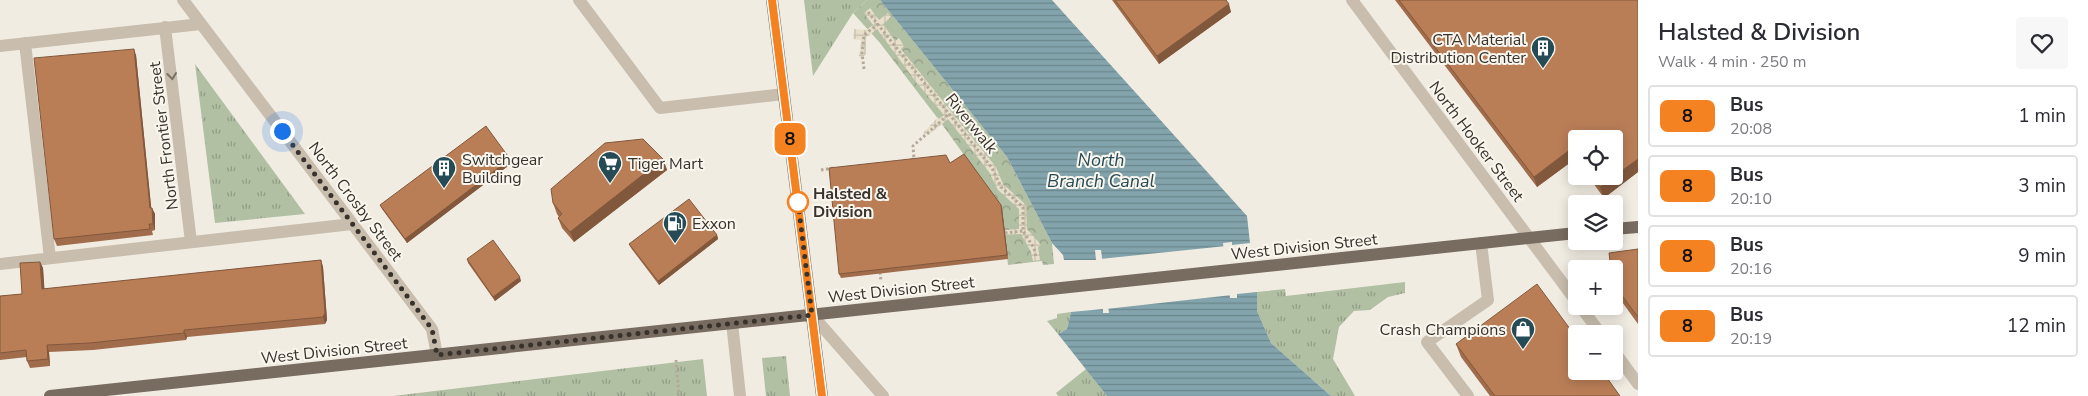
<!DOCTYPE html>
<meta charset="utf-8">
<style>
:root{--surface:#fff;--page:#f7f7f7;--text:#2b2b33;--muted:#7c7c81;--line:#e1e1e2}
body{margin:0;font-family:"Nunito Sans",sans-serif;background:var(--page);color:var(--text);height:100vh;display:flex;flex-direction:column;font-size:19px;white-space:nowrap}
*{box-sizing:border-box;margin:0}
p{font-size:16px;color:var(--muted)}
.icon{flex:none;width:28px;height:28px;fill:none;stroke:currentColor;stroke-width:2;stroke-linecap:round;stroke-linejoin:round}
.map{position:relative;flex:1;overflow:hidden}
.side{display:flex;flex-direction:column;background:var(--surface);width:450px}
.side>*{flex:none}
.badge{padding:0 10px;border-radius:8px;font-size:18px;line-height:32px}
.controls{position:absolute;left:1568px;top:130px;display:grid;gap:10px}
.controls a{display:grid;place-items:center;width:55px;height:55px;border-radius:5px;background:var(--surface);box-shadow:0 2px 12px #0003;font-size:25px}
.you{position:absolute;width:25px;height:25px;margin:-12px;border:4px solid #fff;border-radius:50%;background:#1a73e8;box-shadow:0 0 0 8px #1a73e833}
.map>.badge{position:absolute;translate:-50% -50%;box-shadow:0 0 0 2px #fff}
.round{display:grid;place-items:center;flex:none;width:52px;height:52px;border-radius:5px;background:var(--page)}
.overview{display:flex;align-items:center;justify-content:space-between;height:85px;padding:0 20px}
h1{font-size:24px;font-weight:600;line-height:38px}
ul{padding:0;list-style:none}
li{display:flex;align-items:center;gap:15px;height:62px;margin:0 10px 8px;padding:0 10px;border:2px solid var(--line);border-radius:5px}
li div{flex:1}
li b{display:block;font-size:19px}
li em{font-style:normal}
li .badge{min-width:55px;font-weight:700;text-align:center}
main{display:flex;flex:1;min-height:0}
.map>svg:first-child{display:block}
.grass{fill:url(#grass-tufts)}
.park{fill:url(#park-crowns)}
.plaza{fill:url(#plaza-grid)}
.water{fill:url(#water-rules)}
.pier{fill:#f1ece2}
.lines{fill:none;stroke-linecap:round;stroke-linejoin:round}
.path{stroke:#b4a999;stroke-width:3;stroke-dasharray:2.5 2.5;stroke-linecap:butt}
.minor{stroke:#c9beae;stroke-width:12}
.major{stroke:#786b5f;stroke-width:12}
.wall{fill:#a06c4b}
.shaded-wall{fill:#82583d}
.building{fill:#ba7e57;stroke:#82583d}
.oneway{stroke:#797166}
.line-casing{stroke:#fff;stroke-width:11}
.line{stroke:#f58220;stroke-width:8}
.walk{stroke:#38322c;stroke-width:5;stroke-dasharray:0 9}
.stop-dot{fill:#fff;stroke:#f58220;stroke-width:2.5}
.labels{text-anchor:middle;stroke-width:4;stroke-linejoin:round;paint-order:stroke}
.poi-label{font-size:16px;fill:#38322c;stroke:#f9f6ee;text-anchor:start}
.street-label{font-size:16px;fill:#38322c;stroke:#f9f6ee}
.stop-label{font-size:16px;font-weight:bold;fill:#38322c;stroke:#f9f6ee;text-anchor:start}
.water-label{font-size:18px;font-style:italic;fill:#254b56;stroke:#f9f6ee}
</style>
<main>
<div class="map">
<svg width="1638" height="396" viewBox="0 0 1638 396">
<defs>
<pattern id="grass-tufts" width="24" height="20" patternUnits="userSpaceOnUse" patternTransform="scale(1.25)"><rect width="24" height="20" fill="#b1bfa3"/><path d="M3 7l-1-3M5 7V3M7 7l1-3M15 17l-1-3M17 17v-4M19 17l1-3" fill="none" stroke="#919c85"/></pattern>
<pattern id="park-crowns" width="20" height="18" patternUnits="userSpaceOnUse" patternTransform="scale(1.25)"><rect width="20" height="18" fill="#b1bfa3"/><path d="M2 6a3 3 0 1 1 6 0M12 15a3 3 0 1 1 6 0" fill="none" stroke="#919c85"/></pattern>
<pattern id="plaza-grid" width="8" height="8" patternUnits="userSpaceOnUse" patternTransform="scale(1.25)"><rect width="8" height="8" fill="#e7dfca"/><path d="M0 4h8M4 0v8" fill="none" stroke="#c7c0ae"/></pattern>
<pattern id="water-rules" width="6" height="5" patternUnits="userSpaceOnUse" patternTransform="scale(1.25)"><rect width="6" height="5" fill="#83a4ac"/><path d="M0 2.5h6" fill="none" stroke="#6c868c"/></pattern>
</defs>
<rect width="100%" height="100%" fill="#f1ece2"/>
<path class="grass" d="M804 0H867L853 13 813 76Z
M195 64 305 214 215 223Z
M1405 282V293L1388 297 1370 310 1354 311 1339 327 1333 359 1355 396H1331L1271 343 1257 311V292L1285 289 1286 296Z
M1071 312 1067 329 1058 334 1047 321 1057 318V314Z
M786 356 790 396H766L762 358Z
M703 359 707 396H392H393Z
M1086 369 1107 396H1058L1056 393Z"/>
<path class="park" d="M867 0H880L1007 157 1052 243 1054 264 1043 265 1042 261 1008 265 1002 208 939 120 880 43 853 13Z"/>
<path class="plaza" d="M870 8 879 20 888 13 891 17 883 24 895 41 899 38 904 46 901 49 996 167 1003 184 1026 205 1027 229 1041 245 1038 247 1040 260 1033 261 1031 252 1021 234 1005 235V230L1019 229V209L998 190 989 172 948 119 929 135 923 133 938 117 939 119 944 115 916 82 877 29 866 38V54L861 59 859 56 861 40 853 39 854 29 866 30 873 25 864 13Z"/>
<path class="water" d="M880 0H1052L1247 216 1250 243 1232 245V242L1223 243 1230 298H1237V294L1257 292V311L1271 343 1331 396H1107L1058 334 1067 329 1071 312 1103 309V313H1109L1101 250H1095L1096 260H1064L1063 255 1052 243 1007 157Z"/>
<path class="pier" d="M1226 246 1232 295 1106 309 1100 259Z"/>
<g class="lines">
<path class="path" d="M868 12 992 168 1001 187 1023 207V231L1034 248 1036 258
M864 69 862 53 864 35 878 24
M911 160 914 159 913 146 949 114
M821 170 833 168
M1005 233 1023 231
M880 272 881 281
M676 360 679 396"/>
<path class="minor" d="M183 0 432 329 437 355
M579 0 660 108 784 94
M1352 0 1576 301
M165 27 191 242
M25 43 50 258
M0 46 201 24
M0 264 352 224
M1580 306 1601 334
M812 315 883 396
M732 323 740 396
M1614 351 1638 384
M1468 396 1427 342 1488 300 1481 243"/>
<path class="major" d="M772 0 822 396
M1614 229 1638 227
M50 396 1576 233"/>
</g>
<path class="wall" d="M1112 0H1226L1231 12 1159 64Z
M1395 0H1638V172L1604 198 1588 176H1614V139H1576V161L1575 159 1537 187Z
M136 55 151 208H152L155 214V230L152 231 153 235 57 246 54 239Z
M663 159 667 170 574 242 562 228 558 218 559 217 557 214 553 203Z
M512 163 407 243 382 209 380 205Z
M950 163 1001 205 1002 208 1008 259 841 278 839 274Z
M717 235 718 239 659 285 631 248 629 244Z
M1638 249V324L1617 295 1614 287V269Z
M467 259 521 281 495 301 468 263Z
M321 260 323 267 327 320 325 324 187 337 186 340 93 350 49 352 50 366 30 368 27 361V357L0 360V296L22 294 40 262 43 268 44 289Z
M1456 344 1620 396H1490L1461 357Z"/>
<path class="shaded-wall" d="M1229 4 1231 12 1159 64 1157 56Z
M134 49 136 55 152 215 150 208Z
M1571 149 1575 159 1537 187 1534 177Z
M510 159 512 163 407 243 405 239Z
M663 159 667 170 574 242 570 232Z
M1638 159V172L1604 198 1600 187Z
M1001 205 1002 208 1008 259 1007 255Z
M152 208 155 214V230L153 224Z
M717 235 718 239 659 285 658 281Z
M321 260 323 267 327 320 325 324 323 317Z
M40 262 43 268 45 296 42 289Z
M520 277 521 281 495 301 493 297Z
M184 330 187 337 186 340 184 333Z
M47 345 49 352 50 366 48 359Z"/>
<path class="building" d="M1115 0H1226L1229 4 1157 56Z
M1399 0H1638V159L1600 187 1592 176H1614V139H1576V156L1571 149 1534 177Z
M134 49 150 208H152L153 224H149L150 229 54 239 34 58Z
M486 126 510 159 405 239 380 205Z
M643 139 663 159 570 232 558 218 562 214 553 203 551 189 605 143Z
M964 154 1001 205 1007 255 839 274 829 168 946 155 950 163Z
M689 199 717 235 658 281 629 244Z
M493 240 520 277 493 297 467 259Z
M1638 249V317L1614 285V269H1611L1609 253Z
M321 260 325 313 323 317 184 330V333L90 343 47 345 48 359 27 361 26 350 0 353V296L22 294 20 263 40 262 42 289Z
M1537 284 1576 337V371H1602L1620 396H1495L1456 344Z"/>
<defs><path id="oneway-chevron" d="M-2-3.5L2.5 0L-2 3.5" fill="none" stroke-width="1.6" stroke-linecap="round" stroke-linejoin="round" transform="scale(1.25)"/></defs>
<use class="oneway" href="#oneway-chevron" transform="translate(172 76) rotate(83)"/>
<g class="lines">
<g class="line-casing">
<path id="line" d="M772 0 822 396"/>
</g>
<use href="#line" class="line"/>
<path class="walk" d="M282 131 432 329 437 355 812 315 798 202"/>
</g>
<defs>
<g id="building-pin" transform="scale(1.25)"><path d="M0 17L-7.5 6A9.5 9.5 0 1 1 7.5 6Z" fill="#254b56" stroke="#f9f6ee"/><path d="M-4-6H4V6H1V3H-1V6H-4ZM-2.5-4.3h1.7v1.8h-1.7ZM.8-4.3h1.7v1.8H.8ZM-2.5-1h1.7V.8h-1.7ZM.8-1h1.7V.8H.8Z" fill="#fff"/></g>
<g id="supermarket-pin" transform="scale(1.25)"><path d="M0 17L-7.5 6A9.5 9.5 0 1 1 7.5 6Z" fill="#254b56" stroke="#f9f6ee"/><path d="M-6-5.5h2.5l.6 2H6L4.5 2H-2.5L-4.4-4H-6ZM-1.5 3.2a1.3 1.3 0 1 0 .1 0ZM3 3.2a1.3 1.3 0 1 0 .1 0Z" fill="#fff"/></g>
<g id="fuel-pin" transform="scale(1.25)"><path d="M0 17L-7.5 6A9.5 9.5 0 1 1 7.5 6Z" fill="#254b56" stroke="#f9f6ee"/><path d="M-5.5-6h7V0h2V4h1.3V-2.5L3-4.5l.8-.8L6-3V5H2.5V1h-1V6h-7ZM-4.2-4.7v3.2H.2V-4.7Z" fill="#fff"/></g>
<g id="shop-pin" transform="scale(1.25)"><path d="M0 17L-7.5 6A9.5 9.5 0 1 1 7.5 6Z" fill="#254b56" stroke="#f9f6ee"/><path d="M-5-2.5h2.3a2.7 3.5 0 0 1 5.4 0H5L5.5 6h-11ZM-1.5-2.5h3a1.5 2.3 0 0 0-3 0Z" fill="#fff"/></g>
</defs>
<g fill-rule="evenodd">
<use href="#building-pin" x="1543" y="48"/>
<use href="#supermarket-pin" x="610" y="163"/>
<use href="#building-pin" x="444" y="168"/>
<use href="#fuel-pin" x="675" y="223"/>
<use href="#shop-pin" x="1523" y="329"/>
</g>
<circle class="stop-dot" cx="798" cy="202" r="10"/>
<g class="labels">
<g class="poi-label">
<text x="1526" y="45" text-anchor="end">CTA Material<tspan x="1526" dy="18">Distribution Center</tspan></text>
<text x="462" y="165">Switchgear<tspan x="462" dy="18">Building</tspan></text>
<text x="628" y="169">Tiger Mart</text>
<text x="692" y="229">Exxon</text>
<text x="1506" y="335" text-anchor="end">Crash Champions</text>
</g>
<g class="street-label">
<text transform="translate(972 123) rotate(51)" y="6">Riverwalk</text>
<text transform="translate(163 136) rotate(-97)" y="6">North Frontier Street</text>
<text transform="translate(1477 141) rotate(53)" y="6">North Hooker Street</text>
<text transform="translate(356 201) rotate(53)" y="6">North Crosby Street</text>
<text transform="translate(1304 246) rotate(-6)" y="6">West Division Street</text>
<text transform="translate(901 289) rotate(-6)" y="6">West Division Street</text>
<text transform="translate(334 350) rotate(-6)" y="6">West Division Street</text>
</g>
<g class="stop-label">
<text x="813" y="199">Halsted &amp;<tspan x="813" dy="18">Division</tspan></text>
</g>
<g class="water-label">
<text x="1101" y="166">North<tspan x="1101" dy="21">Branch Canal</tspan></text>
</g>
</g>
</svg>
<div class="controls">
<a><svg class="icon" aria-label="locate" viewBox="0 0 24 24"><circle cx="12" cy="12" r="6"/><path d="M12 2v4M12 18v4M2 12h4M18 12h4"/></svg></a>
<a><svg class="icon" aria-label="layers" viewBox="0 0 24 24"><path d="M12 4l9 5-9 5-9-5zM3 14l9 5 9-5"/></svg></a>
<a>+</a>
<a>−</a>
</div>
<div class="you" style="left:282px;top:131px"></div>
<b class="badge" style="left:790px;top:139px;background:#f58220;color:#111">8</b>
</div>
<section class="side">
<div class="overview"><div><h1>Halsted &amp; Division</h1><p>Walk · 4 min · 250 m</p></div><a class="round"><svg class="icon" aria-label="heart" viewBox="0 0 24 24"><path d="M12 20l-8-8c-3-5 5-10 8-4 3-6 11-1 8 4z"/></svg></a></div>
<ul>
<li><span class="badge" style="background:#f58220;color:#111">8</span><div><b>Bus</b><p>20:08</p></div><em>1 min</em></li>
<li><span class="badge" style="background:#f58220;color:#111">8</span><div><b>Bus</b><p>20:10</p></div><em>3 min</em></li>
<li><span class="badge" style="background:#f58220;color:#111">8</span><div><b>Bus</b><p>20:16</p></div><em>9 min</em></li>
<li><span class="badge" style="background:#f58220;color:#111">8</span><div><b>Bus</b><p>20:19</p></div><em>12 min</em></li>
</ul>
</section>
</main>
